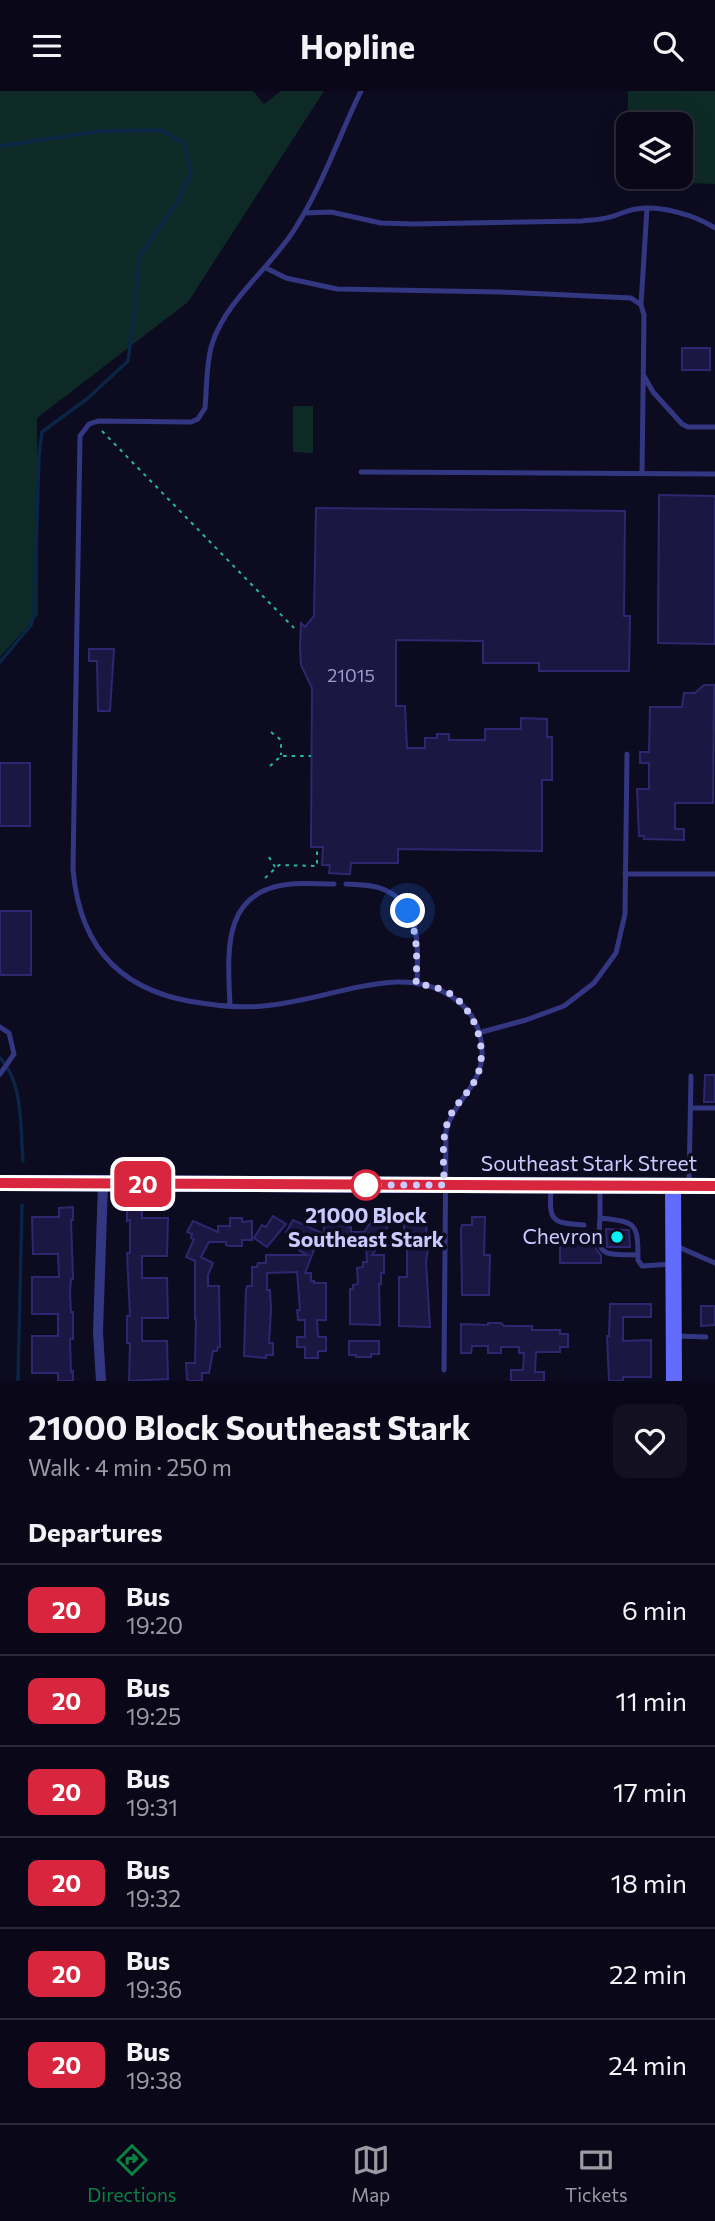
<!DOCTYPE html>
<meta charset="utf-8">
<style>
:root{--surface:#0a0818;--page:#131121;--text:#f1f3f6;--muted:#999aa2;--line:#2a2937;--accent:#0b8043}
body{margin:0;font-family:Commissioner,sans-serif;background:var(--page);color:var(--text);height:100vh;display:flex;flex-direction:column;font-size:26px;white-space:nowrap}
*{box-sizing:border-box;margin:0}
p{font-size:23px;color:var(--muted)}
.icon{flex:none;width:38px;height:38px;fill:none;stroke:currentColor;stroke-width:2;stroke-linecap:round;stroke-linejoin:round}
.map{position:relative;height:1290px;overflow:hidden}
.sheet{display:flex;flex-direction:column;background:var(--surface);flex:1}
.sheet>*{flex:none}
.badge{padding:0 14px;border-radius:10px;font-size:24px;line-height:46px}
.fabs{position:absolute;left:616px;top:21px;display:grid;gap:14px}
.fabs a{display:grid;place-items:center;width:77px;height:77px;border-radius:14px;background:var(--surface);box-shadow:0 7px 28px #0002,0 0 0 2px var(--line);font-size:35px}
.you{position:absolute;width:35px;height:35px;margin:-18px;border:5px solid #fff;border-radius:50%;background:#1a73e8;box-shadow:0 0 0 10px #1a73e833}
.map>.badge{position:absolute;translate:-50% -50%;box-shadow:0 0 0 4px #fff}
h2{padding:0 28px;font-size:26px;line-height:63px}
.round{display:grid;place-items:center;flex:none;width:74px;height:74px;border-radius:14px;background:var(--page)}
.overview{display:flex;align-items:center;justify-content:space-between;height:119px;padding:0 28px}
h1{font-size:33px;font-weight:700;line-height:52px}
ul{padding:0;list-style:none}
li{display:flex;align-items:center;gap:21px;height:91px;padding:0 28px;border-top:2px solid var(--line)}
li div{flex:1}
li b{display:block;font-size:26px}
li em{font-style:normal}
li .badge{min-width:77px;font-weight:700;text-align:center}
header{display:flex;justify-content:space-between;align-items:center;height:91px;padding:0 28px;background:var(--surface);font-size:32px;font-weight:700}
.menu{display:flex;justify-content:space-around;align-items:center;height:98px;border-top:2px solid var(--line);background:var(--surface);font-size:19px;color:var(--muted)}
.menu a{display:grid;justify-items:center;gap:4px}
.menu .on{color:var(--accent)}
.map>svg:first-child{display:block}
.green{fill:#0e2a27}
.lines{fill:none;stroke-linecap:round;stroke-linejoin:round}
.stream{stroke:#092646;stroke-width:3.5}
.building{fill:#1b1642;stroke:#2e276f;stroke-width:2}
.path{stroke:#26b7a1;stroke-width:2;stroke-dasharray:3.5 5;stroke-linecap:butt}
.lane{stroke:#333782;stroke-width:5}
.street{stroke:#333782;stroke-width:10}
.secondary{stroke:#616cff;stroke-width:16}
.line-casing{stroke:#fff;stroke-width:16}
.line{stroke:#d7263d;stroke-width:10}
.walk{stroke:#cbcaff;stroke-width:7;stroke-dasharray:0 12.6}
.stop-dot{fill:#fff;stroke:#d7263d;stroke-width:3.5}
.poi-dot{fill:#00f3f5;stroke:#0d0b20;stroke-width:2.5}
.labels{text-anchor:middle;stroke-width:7;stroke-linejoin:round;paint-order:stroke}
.number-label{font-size:18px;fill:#9f9dd0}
.street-label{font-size:21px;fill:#cbcaff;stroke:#0d0b20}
.stop-label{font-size:21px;font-weight:bold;fill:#cbcaff;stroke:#0d0b20}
.poi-label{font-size:21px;fill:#cbcaff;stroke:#0d0b20;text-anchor:end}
</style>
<header><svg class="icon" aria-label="menu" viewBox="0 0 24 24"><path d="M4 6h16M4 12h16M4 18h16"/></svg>Hopline<svg class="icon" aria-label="search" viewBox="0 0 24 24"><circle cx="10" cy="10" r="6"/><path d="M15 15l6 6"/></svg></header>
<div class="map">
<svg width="715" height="1290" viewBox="0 0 715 1290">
<rect width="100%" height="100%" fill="#0d0b20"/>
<path class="green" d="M0 0H253L264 13 281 0H324L188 211 37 327 38 524 0 566Z
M628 0H715V93L628 90V86H681V33H628Z
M293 315H313V362L293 361Z"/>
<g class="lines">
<path class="stream" d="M0 55 101 40 161 39 185 53 191 83 175 115 139 165 136 208 128 270 88 307 42 341 39 364 34 522 31 534 0 571
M0 967C24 992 20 1038 23 1070
M18 1290 22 1114"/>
</g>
<path class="building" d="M682 257H710V279H682Z
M659 404 715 405V553L658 552Z
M316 417 625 420 624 525H630L629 580H539V572H483V550L396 549V615H405L407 657H425V647H437V643H449V649H485V638H521V627L547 628V646H552V689H542V760L398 758V772H351L350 783H346L329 782 330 774H322L323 756H311L312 597 301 574 300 557 301 532 305 536 314 525Z
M89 558H114L110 620H98L97 570H89Z
M704 594H714L713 712H675V738H684V749L644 748V745H639L637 698H649V672H640V661H649L650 616H682L684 602H695Z
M0 672H30V735H0Z
M0 820H31V884H0Z
M705 984H715V1011H704Z
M73 1116V1129H71L73 1188H71L70 1202 71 1221H73V1248H70L71 1281 73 1280V1290H58V1282H32V1245H58V1223H32V1186H59L58 1163H33L32 1126H59V1117Z
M127 1117H142V1127H168L167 1165H142V1187H167L168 1227H142V1250H167L168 1288 129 1290 130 1252H127V1225H130L127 1162H130V1129L127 1130Z
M273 1125 286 1133 267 1156 254 1147 262 1134 266 1136Z
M472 1126H485L484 1164H490L489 1204H462L461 1138 462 1134H472Z
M230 1127H242V1131L252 1130V1149H242V1155H230L226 1154V1151H209L201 1166 213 1172 208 1184V1195H219L220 1256H218L217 1260H213L209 1282H202V1290H189L187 1288 186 1272H195L196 1228H195V1170L186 1166 194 1148 191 1147 192 1143 187 1141 193 1130 218 1141V1135H230Z
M378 1128 388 1135 381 1145 384 1147 372 1164H384V1182H381V1193H379L380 1234 350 1233V1198H353V1194L358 1193 357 1177 363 1176V1171H367L366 1154H347V1158H336L332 1157V1154H316L305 1182H311V1190H314V1192H326V1229H317L318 1246H326V1260H318V1267H305V1256H297V1246H305V1229H298L297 1219H300L297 1181 267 1182V1199H270L271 1219 269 1252H273V1264H266V1267L244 1265 246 1199 247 1195H252V1176H257L258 1172H266V1164H307L292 1155 295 1146 286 1141 293 1129 324 1143V1132L348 1129V1136H351V1141H364L372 1130 375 1132Z
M404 1129H427L425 1158H428L426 1171 430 1236 399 1235V1186H407V1144L404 1141Z
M606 1138 629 1139 630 1156H607Z
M560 1149H594L596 1158 601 1164V1172H560Z
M610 1213H651V1226H623V1250L651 1249V1286H623V1290H609L607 1245H609Z
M701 1215H715V1234L701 1235Z
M488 1232H501L504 1235H532V1239H560V1243H568V1256H560V1261H536L535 1281H544V1290H511V1279H523L524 1262H519V1256H501V1262H488V1255H472L471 1262H461V1233L488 1234Z
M349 1250H379V1263H371V1266H356V1264H349Z"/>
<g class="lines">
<path class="path" d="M102 340 294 537
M271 641 281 649V664
M270 675 281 665H311
M269 766 275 776
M265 787 279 774 317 775V756"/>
<path class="lane" d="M361 0C339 45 323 93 296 136 272 176 227 207 212 253 206 273 207 295 205 317L198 328 191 331 98 330 89 333 80 345 73 778C80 862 126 904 208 913 229 916 251 917 272 914 314 909 355 893 397 891 441 890 484 916 482 965 480 996 453 1011 446 1040L444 1279
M304 122 331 121 381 132 414 133 582 130C591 129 601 129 610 126 619 124 627 119 636 118 660 114 695 124 715 137
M266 177 286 187 337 198 500 201 631 207 641 214 644 224 642 383
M641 214 647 117
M644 285 653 301 682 333 688 336H715
M361 381 715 383
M625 783H715
M346 793C359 794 373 793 385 799 422 815 418 859 417 893
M230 915C228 863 220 799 291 793 305 792 320 793 334 793
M0 936 9 942 14 963 0 983
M478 942 526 929 564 915 594 892 616 862 625 823 627 663
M691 1017H715
M689 1092 691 985
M551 1097C549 1130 551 1132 584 1134
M600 1098V1127C637 1131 638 1132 638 1169L642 1175 673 1173
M600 1127C597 1167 601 1163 638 1164
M676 1155 715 1172
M677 1245 706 1246"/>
<path class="street" d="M101 1290 98 1241 103 1093"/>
<path class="secondary" d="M0 1092 715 1095
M673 1095 674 1290"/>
</g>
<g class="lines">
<g class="line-casing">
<path id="line" d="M0 1092 715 1095"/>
</g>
<use href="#line" class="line"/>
<path class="walk" d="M366 1094H444C444 1073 441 1049 448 1030 454 1013 470 1002 477 985 488 960 477 925 456 907 446 898 430 894 416 893 417 866 418 844 408 820"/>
</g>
<circle class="stop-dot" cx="366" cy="1094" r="14"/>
<circle class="poi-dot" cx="617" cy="1146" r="7"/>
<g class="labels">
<g class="number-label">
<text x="351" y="591">21015</text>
</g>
<g class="street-label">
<text x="589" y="1080">Southeast Stark Street</text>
</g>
<g class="stop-label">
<text x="366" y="1132">21000 Block<tspan x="366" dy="24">Southeast Stark</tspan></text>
</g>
<g class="poi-label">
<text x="603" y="1153">Chevron</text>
</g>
</g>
</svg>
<div class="fabs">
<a><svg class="icon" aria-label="layers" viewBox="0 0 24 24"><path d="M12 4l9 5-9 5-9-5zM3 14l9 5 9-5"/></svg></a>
</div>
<div class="you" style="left:408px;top:820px"></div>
<b class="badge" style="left:143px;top:1093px;background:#d7263d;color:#fff">20</b>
</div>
<section class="sheet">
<div class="overview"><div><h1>21000 Block Southeast Stark</h1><p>Walk · 4 min · 250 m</p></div><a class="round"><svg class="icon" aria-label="heart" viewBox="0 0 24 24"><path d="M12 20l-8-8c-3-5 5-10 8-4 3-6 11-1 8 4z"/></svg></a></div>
<h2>Departures</h2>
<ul>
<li><span class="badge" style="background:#d7263d;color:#fff">20</span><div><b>Bus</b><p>19:20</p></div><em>6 min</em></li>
<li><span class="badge" style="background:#d7263d;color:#fff">20</span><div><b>Bus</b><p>19:25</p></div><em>11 min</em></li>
<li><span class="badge" style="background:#d7263d;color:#fff">20</span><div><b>Bus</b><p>19:31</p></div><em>17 min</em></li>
<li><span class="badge" style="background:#d7263d;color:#fff">20</span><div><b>Bus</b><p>19:32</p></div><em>18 min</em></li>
<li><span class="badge" style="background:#d7263d;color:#fff">20</span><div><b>Bus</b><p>19:36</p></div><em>22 min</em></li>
<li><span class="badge" style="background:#d7263d;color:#fff">20</span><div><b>Bus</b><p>19:38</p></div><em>24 min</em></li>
</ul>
</section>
<nav class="menu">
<a class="on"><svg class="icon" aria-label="directions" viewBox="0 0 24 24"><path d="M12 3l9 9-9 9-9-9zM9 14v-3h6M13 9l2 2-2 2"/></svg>Directions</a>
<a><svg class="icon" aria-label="map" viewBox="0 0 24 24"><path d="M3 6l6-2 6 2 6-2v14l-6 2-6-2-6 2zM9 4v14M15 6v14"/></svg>Map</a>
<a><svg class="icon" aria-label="tickets" viewBox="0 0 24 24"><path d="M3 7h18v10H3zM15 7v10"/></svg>Tickets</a>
</nav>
